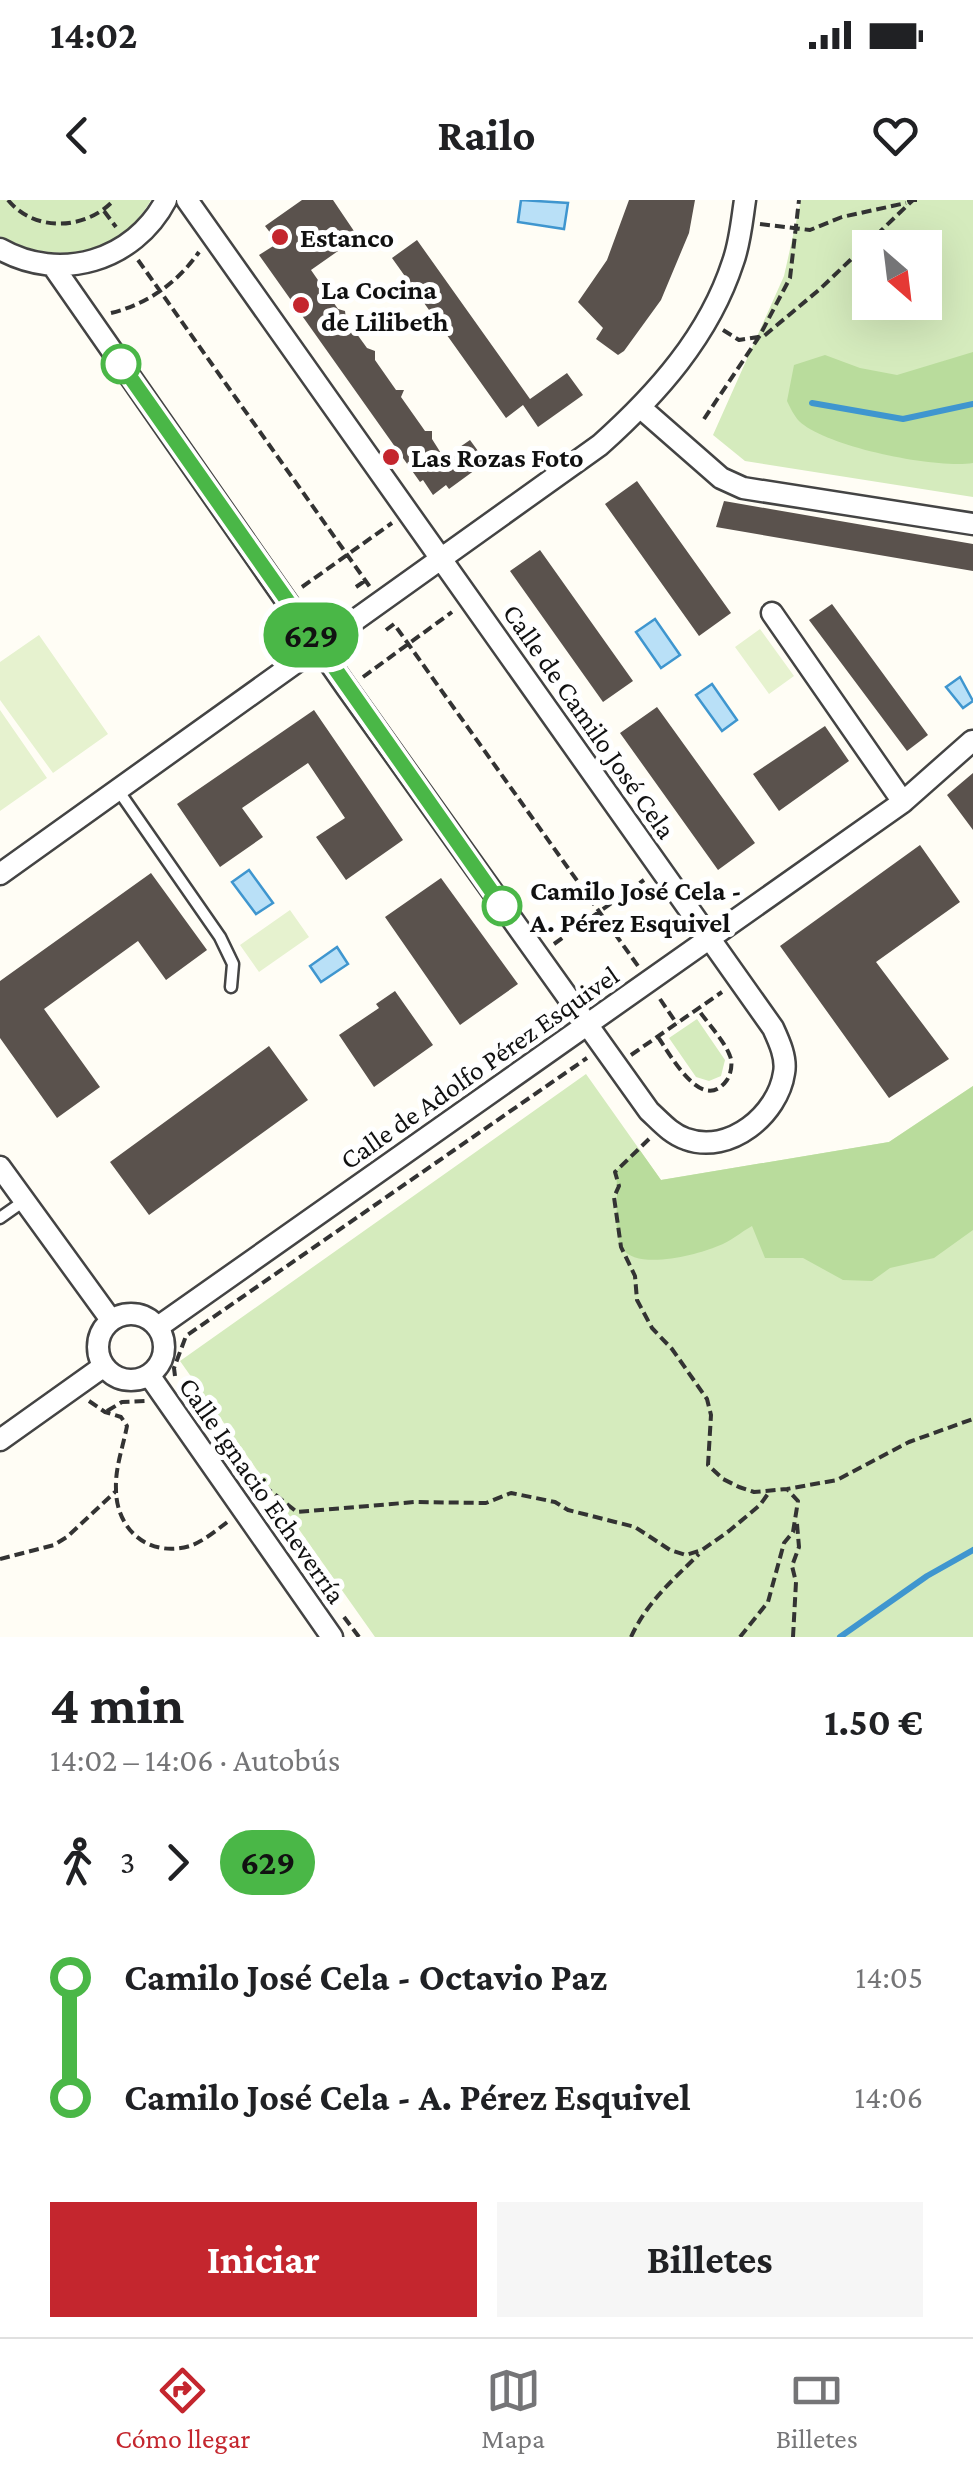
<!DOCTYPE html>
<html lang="es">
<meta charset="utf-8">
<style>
:root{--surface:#fff;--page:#f6f6f6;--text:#202124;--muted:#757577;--line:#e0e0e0;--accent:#c4262e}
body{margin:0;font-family:"Crimson Pro",serif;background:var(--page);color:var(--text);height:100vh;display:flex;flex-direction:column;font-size:38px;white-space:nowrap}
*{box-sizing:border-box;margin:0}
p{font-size:32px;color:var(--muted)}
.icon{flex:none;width:55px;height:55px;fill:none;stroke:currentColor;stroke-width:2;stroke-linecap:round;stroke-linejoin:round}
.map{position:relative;height:1437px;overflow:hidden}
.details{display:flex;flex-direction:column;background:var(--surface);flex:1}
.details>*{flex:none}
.badge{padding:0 20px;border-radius:32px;font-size:35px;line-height:65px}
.needle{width:65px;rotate:152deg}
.controls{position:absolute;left:852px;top:30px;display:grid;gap:20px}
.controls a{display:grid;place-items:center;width:90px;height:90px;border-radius:0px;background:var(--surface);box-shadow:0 10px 40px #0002;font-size:50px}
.map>.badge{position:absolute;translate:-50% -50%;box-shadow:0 0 0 5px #fff}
.legs{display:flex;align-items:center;gap:15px;height:110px;padding:0 50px;font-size:32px}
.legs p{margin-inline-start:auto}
.overview{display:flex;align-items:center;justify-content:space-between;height:170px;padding:0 50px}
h1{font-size:55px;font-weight:700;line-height:75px}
.cta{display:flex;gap:20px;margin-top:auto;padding:20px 50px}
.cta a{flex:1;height:115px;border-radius:0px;background:var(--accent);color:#fff;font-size:40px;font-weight:700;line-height:115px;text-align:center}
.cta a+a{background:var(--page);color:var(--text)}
ul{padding:0 50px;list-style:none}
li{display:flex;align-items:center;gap:35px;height:120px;font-size:38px}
li i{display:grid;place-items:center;width:15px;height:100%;margin:0 12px;background:currentColor}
li i::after{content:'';width:25px;height:25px;margin:-12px;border:8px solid;border-radius:50%;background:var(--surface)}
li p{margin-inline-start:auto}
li:first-child i{background:linear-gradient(#0000 50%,currentColor 0)}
li:last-child i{background:linear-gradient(currentColor 50%,#0000 0)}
.status{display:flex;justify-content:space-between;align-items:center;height:70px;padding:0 50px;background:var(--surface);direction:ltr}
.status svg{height:28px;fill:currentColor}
header{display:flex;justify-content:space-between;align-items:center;height:130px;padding:0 50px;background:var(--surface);font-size:45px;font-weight:700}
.menu{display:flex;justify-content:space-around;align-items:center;height:140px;border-top:2px solid var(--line);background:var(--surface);font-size:28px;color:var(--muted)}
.menu a{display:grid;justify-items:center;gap:5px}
.menu .active{color:var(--accent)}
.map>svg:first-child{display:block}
.green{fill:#d5ebbd;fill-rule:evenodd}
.forest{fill:#b9dc9c}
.pitch{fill:#e6f2cf}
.water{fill:#b9e0f7;stroke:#3f96cf;stroke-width:2.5}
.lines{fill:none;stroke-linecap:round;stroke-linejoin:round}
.stream{stroke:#3f96cf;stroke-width:6}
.building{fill:#5a524d}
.lane-casing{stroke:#444;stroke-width:15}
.street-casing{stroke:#444;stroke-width:25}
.path{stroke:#333;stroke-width:4;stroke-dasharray:10 5;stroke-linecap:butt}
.lane{stroke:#fff;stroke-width:10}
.street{stroke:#fff;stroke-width:20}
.line-1-casing{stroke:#fff;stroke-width:22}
.line-1{stroke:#4ab747;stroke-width:15}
.poi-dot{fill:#c4262e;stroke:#fff;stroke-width:4}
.stop-1-dot{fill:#fff;stroke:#4ab747;stroke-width:5}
.labels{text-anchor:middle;stroke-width:10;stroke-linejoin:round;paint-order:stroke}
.poi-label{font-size:28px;font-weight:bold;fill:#111;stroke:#fff;text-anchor:start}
.street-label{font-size:28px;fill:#111;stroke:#fff}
.stop-label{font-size:28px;font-weight:bold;fill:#111;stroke:#fff;text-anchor:start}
</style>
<div class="status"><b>14:02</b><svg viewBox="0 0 49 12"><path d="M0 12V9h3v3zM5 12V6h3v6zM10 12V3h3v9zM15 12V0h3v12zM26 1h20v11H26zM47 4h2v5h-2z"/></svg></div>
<header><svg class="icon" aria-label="back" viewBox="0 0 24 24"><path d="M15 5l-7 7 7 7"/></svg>Railo<svg class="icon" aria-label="heart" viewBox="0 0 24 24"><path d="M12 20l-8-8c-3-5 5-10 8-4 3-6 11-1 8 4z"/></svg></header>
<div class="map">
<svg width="973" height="1437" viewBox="0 0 973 1437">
<rect width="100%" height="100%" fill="#fffdf5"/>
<path class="green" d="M0 0H151C119 57 54 66 0 36Z
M801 0H973V297L745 261 713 235 784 76ZM870 48H925V102H870Z
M697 819 725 860 721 876 709 881 696 877 669 838Z
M586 874 661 980 889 942 973 886V1437H375L180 1161Z"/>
<path class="forest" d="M973 152V263C936 269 826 247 799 221 794 216 790 207 787 201L794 165 825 155 860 168 897 175Z
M973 886V1030L934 1058 890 1068 872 1081 843 1080 803 1058H765L752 1026C741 1032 730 1042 718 1046 697 1055 636 1071 622 1048 611 1029 621 992 615 972L639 949 661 980 889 942Z"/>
<path class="pitch" d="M760 429 794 476 769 494 735 447Z
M39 435 108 534 53 573 0 500V462Z
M0 510 47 578 0 611Z
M290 710 309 737 259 772 240 745Z"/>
<path class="water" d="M521 0 568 3 564 29 518 22Z
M655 419 680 455 661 468 636 432Z
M960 477 973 501 963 508 946 487Z
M712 484 737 520 722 531 696 495Z
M249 670 273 703 256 714 232 682Z
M337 747 348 764 321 782 310 766Z"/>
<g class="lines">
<path class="stream" d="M812 203 903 219 973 204
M840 1437 927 1376 973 1350"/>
</g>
<path class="building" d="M302 0H333L358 37 311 70 338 109 345 111 346 119 367 148 375 151V160L396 190H404L401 197 425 231H432V239L444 258 470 240 486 262 449 289 446 285 433 295 423 280 420 282 259 55 278 43 265 26Z
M629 0H695L689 33 661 100 624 151 618 155 596 139 603 128 578 102 607 60Z
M417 40 530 199 567 173 583 195 538 227 523 205 506 218 392 58Z
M637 281 731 413 699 436 605 304Z
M724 301 973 344V371L716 327Z
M540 350 633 481 603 502 510 371Z
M832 404 928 535 907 551 809 420Z
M657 507 755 643 718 670 620 533Z
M314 510 403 640 346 680 316 637 345 618 308 563 242 608 263 637 220 667 177 604Z
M825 526 849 561 779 611 753 574Z
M973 573V630L947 595Z
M920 645 960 702 876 762 949 859 889 898 780 746Z
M151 673 207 750 166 780 138 741 44 809 100 887 57 918 0 838V781Z
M441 678 518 784 460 825 385 717Z
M395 791 433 845 374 887 339 835 379 808 376 804Z
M269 846 308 900 149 1015 110 962Z"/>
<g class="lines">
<g class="lane-casing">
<path id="lane" d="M118 590 220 737 233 764 231 787
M0 1018 24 1001"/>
</g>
<g class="street-casing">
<path id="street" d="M0 49C60 83 134 61 166 0
M53 66 347 488 649 911C661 922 671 934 686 939 730 955 778 914 784 873 787 858 779 841 773 828L187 0
M641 208 721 278 743 288 973 324
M772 413 903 602
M0 674 600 245C657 194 709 136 733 62 740 43 742 20 745 0
M0 967 111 1120
M98 1147a33 33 0 1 1 66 0a33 33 0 1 1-66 0Z
M158 1127 903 602 972 541
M149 1175 332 1437
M0 1240 104 1166"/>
</g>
<path class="path" d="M8 0C35 33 86 30 114 0
M907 0H917
M104 11 116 27
M760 24 810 30 842 17 906 3
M138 60 370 387
M111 113C148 104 178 82 199 52
M723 130 739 140 764 136 820 89 913 0
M704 219 759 137 790 78 799 0
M302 387 392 323
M356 387 366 380
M386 430 394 424 638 766
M363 477 452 412
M554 744 644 680
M660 799 677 824
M658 837C670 854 702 915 727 880 731 874 733 863 730 856 724 840 708 824 698 809
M631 855 722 792
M649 939 615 972 619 986 614 997 621 1047 635 1076 637 1100 652 1128 672 1149 707 1199 711 1215 708 1265 723 1279 739 1287 754 1292 787 1289 837 1280 909 1242 973 1219
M175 1176 174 1168 186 1136 587 858
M89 1201 105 1212 121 1217 127 1226C123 1247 115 1268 116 1289 116 1330 149 1358 190 1346 204 1341 218 1329 230 1320
M107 1211 122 1202 145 1201
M248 1283 268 1289 297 1312 415 1302 486 1303 511 1293 555 1302 568 1310 635 1327 670 1350 686 1355 702 1350 729 1331 760 1305 770 1291
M0 1359 54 1345 67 1337 115 1292
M344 1417 359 1437
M631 1437C647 1402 672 1381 699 1354
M740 1437 768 1402 784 1343 793 1332 798 1301 787 1289
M793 1437 796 1382 792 1366 799 1347 797 1324"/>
<use href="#lane" class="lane"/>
<use href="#street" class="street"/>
</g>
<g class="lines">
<g class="line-1-casing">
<path id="line-1" d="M121 164 502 706"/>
</g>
<use href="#line-1" class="line-1"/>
</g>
<g class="poi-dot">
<circle cx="280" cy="37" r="10"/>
<circle cx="301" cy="105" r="10"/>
<circle cx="391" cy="257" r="10"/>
</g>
<g class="stop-1-dot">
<circle cx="121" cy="164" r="18"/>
<circle cx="502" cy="706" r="18"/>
</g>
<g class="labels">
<g class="poi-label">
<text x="300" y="47">Estanco</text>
<text x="321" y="99">La Cocina<tspan x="321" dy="32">de Lilibeth</tspan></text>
<text x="411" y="267">Las Rozas Foto</text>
</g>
<g class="street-label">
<text transform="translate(590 521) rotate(55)" y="10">Calle de Camilo José Cela</text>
<text transform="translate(479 867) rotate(-35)" y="10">Calle de Adolfo Pérez Esquivel</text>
<text transform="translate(263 1290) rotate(55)" y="10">Calle Ignacio Echeverría</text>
</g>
<g class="stop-label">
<text x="530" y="700">Camilo José Cela -<tspan x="530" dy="32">A. Pérez Esquivel</tspan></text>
</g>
</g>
</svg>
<div class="controls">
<a><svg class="needle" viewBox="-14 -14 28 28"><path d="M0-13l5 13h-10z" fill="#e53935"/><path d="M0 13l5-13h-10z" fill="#757577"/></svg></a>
</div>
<b class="badge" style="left:311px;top:435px;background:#4ab747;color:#111">629</b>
</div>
<section class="details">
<div class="overview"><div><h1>4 min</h1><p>14:02 – 14:06 · Autobús</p></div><b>1.50 €</b></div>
<div class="legs"><svg class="icon" aria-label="walk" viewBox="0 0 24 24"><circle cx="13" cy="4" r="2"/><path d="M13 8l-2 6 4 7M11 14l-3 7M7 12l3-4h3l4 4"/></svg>3<svg class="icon" aria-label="forward" viewBox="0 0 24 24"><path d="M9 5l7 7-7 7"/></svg><b class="badge" style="background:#4ab747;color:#111">629</b></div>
<ul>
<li><i style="color:#4ab747"></i><b>Camilo José Cela - Octavio Paz</b><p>14:05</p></li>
<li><i style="color:#4ab747"></i><b>Camilo José Cela - A. Pérez Esquivel</b><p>14:06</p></li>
</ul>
<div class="cta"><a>Iniciar</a><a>Billetes</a></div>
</section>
<nav class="menu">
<a class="active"><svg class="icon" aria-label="directions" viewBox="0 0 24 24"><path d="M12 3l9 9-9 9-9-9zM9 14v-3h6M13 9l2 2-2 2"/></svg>Cómo llegar</a>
<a><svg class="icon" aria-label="map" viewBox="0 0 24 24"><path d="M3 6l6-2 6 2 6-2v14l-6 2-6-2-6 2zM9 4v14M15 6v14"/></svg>Mapa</a>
<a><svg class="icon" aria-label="tickets" viewBox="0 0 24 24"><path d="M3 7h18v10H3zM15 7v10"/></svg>Billetes</a>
</nav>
